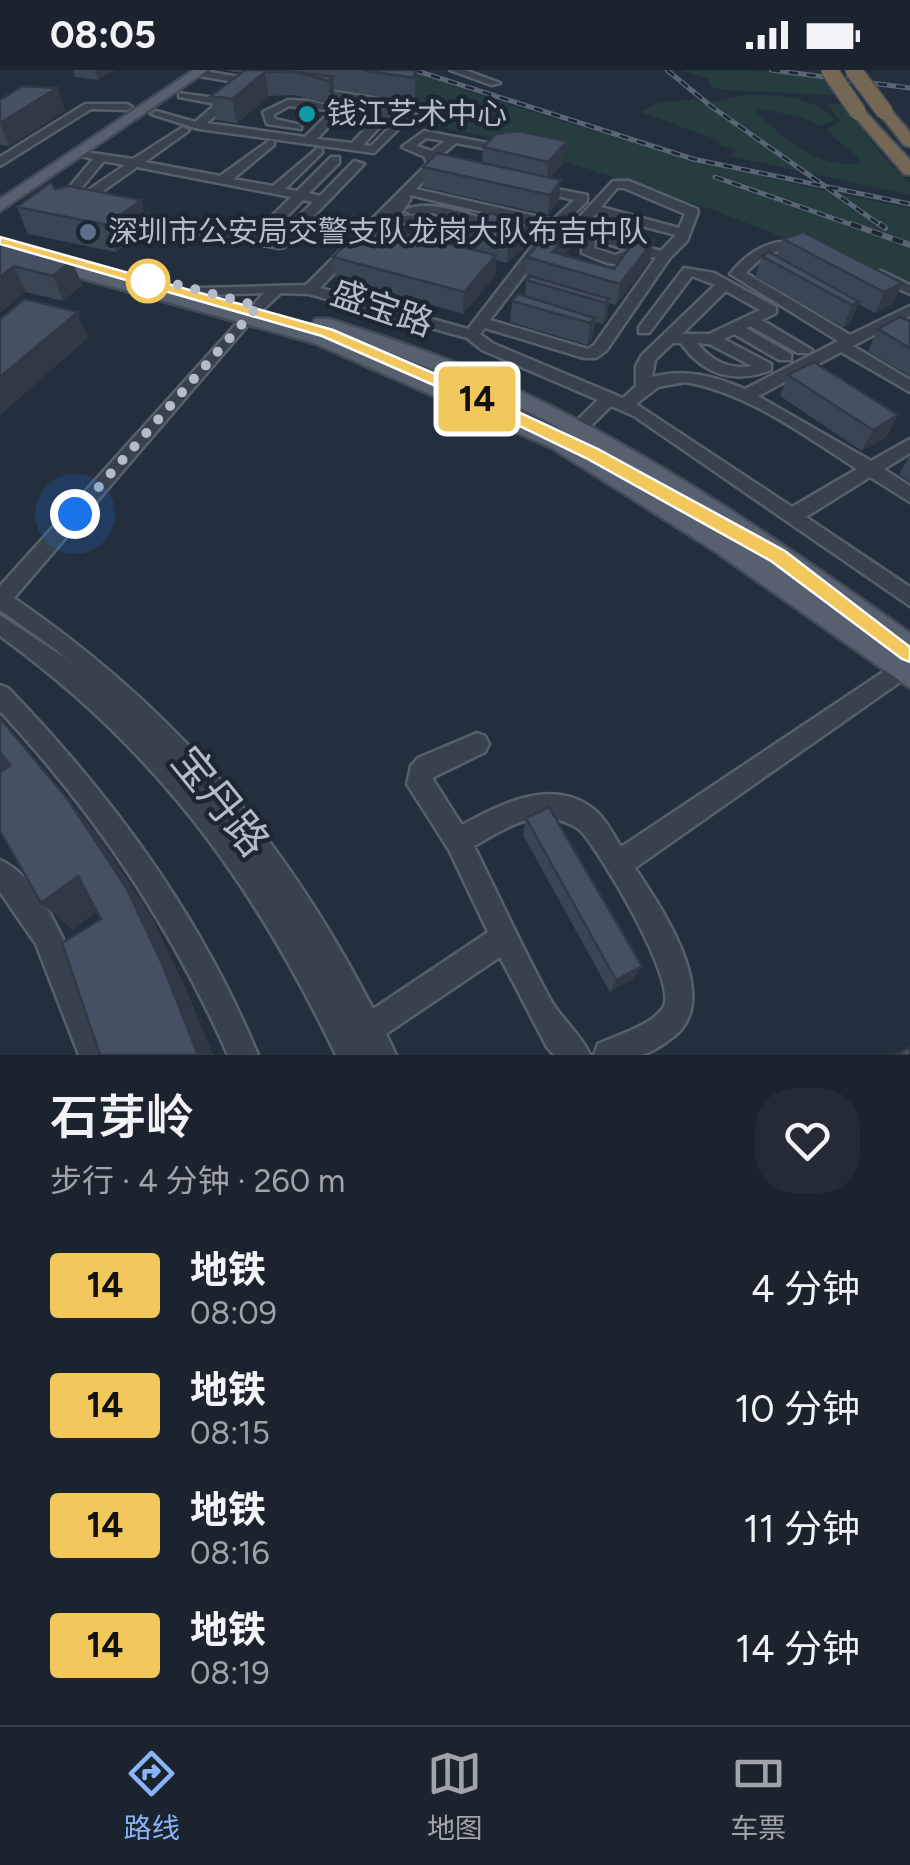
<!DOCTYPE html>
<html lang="zh">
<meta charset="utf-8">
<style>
:root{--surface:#1b232e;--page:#242b36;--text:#f1f3f6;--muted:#a0a4aa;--line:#39404a;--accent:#8ab4f8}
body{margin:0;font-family:Figtree,"Noto Sans SC",sans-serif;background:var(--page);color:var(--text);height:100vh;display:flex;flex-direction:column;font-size:38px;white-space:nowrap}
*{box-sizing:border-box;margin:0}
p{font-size:32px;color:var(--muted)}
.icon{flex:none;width:55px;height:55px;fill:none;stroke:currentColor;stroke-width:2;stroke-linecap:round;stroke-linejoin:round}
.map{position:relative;height:985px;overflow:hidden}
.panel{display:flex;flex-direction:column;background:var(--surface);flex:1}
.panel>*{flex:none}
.badge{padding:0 20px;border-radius:8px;font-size:35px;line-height:65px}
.you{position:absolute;width:50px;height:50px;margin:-25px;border:8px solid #fff;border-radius:50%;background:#1a73e8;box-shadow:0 0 0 15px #1a73e833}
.map>.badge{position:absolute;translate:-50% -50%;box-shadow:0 0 0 5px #fff}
.round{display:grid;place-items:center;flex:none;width:105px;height:105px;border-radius:40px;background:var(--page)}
.headline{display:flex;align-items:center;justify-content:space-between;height:170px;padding:0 50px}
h1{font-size:48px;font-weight:600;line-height:75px}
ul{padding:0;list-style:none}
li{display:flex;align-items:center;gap:30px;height:120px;padding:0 50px}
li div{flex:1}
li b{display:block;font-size:38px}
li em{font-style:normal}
li .badge{min-width:110px;font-weight:700;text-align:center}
.status{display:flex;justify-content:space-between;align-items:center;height:70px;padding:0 50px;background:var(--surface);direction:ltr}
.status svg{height:28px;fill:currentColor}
.tabs{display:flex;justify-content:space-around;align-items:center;height:140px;border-top:2px solid var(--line);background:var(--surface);font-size:28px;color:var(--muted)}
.tabs a{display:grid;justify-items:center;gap:5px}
.tabs .active{color:var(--accent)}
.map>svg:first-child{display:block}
.green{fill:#263c3f}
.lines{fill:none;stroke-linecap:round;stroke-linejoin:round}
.minor-casing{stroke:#565f6c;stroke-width:5}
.major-casing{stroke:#414a57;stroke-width:5}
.highway-casing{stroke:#434c59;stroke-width:4}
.minor{fill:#38414e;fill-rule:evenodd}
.major{fill:#56606e;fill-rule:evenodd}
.highway{fill:#746855;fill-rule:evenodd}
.rail-far1-casing{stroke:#5a6575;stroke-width:5}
.rail-casing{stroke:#5a6575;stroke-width:6}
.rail-far1{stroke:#1d2633;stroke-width:2.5;stroke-dasharray:9;stroke-linecap:butt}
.rail{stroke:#1d2633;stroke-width:4;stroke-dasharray:11;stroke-linecap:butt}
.highway-bridge-casing{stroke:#434c59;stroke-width:19;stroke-linecap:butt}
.highway-bridge{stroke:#746855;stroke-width:16}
.wall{fill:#3b4654}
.shaded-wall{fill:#303945}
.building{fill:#455162;stroke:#303945;stroke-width:2.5}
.line{fill:#f2c75c;stroke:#fff;stroke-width:2.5}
.walk{stroke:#b4bcc9;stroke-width:10;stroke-dasharray:0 18}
.culture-dot{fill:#0f9aa8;stroke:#1d2633;stroke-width:4}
.service-dot{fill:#5c6f8a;stroke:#1d2633;stroke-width:4}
.stop-dot{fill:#fff;stroke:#f2c75c;stroke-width:5}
.labels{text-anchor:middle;stroke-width:9;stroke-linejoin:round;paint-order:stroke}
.far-poi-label{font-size:30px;fill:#b4bcc9;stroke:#1d2633;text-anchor:start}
.street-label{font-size:35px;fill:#b4bcc9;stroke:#1d2633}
.near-street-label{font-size:42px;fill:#b4bcc9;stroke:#1d2633}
</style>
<div class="status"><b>08:05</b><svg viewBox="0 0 49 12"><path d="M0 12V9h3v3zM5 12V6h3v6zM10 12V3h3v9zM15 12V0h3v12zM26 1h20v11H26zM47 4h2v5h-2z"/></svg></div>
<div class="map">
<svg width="910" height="985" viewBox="0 0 910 985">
<rect width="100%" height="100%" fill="#242f3e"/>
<path class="green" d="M406 0C572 58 737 106 910 138V216L713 140 497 69 412 51 419 36Z
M680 0H754L826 10 837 25 724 20 710 16 709 9Z
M743 25C778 26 808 23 834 50L821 56 799 46 753 38C782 68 816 99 862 93 852 77 834 72 827 59L841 51 826 34H843L885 89 910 113V125L731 86 736 80 718 74 720 71 641 42 659 33 695 29 702 34Z"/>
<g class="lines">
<g class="minor-casing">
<path id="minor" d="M198 0 257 10 262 13 257 16 194 5Z
M450 0H465L500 13 491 15Z
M311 18 395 31 419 39 374 83 199 59 151 44 156 41 195 52 216 34 179 27V23L222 29 233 22 237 23V27L207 53 305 67 343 29 307 23 306 21ZM353 31 387 36 352 73 317 69ZM397 38 407 40 371 76 363 75Z
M288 30 311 31 333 37 328 40 289 36 273 45 275 49 301 55V59L267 54 263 42Z
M85 34H127L132 37 127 40 91 39 0 96V87Z
M183 57 189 60 187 62 145 92 220 106 270 70 274 71V75L233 109 273 116 318 78 322 79V83L285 119 297 121 331 87H339V93L309 123 320 126 354 91 364 94 284 177 279 178 118 148 117 145 123 141 253 165 291 127 137 97 86 133 85 139 65 142 66 121 93 89 78 85V81L133 89ZM104 91 125 95 78 127V122ZM303 130 313 132 276 169 266 168Z
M424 61 493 74 509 72 515 75 493 80 456 73 436 90 448 94V100L435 98 416 119 553 150 574 130 531 120V114L587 125V131L565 153 572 155 613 111H629L697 139 698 142 687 171 669 189 606 281 596 288H584L485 258 480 264 494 274 623 328 636 316V296L642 285 715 215 692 206 649 263H639V257L684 198 714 203 776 237V243L762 250 812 280 810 283H798L750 256 746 258 791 284V290H779L734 264 724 269 771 294V300C735 314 703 305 681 273H673L655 290 652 307C685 298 714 306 745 319L838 271 730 204C751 178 782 161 813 179L806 183C779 176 764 183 746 203L850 265 910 236V246L853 276 910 310V322L841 282 758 326 871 391 910 369V383L884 399 910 416V432L870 407 806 447 910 517V536L634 346 611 336 584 363H572L569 359 572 355 598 330 482 280 467 268 309 224 281 223 253 249 14 528C173 637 284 767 373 939L488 862 449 780 407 714 411 696 418 688 477 663 485 666 489 674 485 682 432 708 462 755C502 733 557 705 598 743 607 752 614 766 621 777L910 584V605L635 798C662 839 727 933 669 970 661 976 650 983 641 985 627 985 609 985 594 985L598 974C617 965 654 955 664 936 677 910 600 781 580 760 575 756 566 752 559 750 528 741 500 762 474 776 499 827 523 879 550 929 561 949 581 964 590 985H554L547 977 500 887 386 964 396 985H336C253 812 156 679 0 566V545L65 588 104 621 55 579 0 540V516L264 223 204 225 199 224V218L306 215 427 94 425 87 402 77ZM426 68 445 71 432 81 416 76ZM617 118H624L685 144 679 158 601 137ZM410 125 547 157 468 259 320 218 389 147 393 154 415 152C434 172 462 173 485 160L493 162 500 158C480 145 426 128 405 140L411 144 433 143 473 156C454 165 437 160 423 145L402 146 401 143 410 130ZM596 144 676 165 661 181 583 159ZM559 160 582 167V183C591 186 605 194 615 194 632 194 635 182 656 188L594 275 588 279 490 250ZM595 170 628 180 615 185 594 178ZM726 221 760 240 709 264H682ZM697 273 709 274 752 296C728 300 712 291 697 273ZM685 312C748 323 804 365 857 399L792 437 636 334 658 317Z
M871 201H881L910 215V224L871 207Z
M0 615 8 618C113 727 200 845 258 985H228C171 856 96 744 0 641Z
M0 790C52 811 89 934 109 985H79L36 874 0 822Z"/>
</g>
<g class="major-casing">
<path id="major" d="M194 0H208L0 141V129Z
M0 181 90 199 328 265 568 368 734 468 853 551 694 440 549 352 473 315 313 253 315 249H329C382 266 435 283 487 306 638 372 775 468 910 563V589L906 588 910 591V618L716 482 552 378 314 273 81 208 0 191Z"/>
</g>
<g class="highway-casing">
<path id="highway" d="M853 39H863L910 90V105L904 104 853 45Z
M880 39H890L910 62V77L904 75 880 45Z"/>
</g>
<use href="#minor" class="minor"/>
<use href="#major" class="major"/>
<use href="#highway" class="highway"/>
<g class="rail-far1-casing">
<path id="rail-far1" d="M414 0 693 89 910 134
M667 0 712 37 883 157
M771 0 910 18
M715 107 858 157"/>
</g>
<g class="rail-casing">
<path id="rail" d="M851 154 910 175
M880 154 885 158"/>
</g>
<use href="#rail-far1" class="rail-far1"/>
<use href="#rail" class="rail"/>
<g class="highway-bridge-casing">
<path id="highway-bridge" d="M829 0 858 42
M853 0 885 42"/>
</g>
<use href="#highway-bridge" class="highway-bridge"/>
</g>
<path class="wall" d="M73 0H115L98 10 75 7Z
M224 0H417L415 33 334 19 335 32 331 35 295 25 269 26 237 53 216 50 211 26 241 3Z
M57 18 65 41 9 76 0 75V30Z
M483 77 565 90 550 108 559 130 548 145 423 117V97L482 93Z
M55 119 149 157 116 182 28 164 17 137Z
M580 150 577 170 564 185 614 199 650 190 616 235 609 233 606 250 603 254 595 252 592 270 587 275 510 252 512 231 525 226 526 210 528 208 526 207 527 187Z
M471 163 528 174 507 193 496 190 495 206 463 244 336 207 333 187 471 179Z
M783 169 902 213 893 234 875 243 858 234 850 253 843 257 755 207 762 186 777 187Z
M0 172 82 215 63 231 26 222Z
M910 251V306L868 281 878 259Z
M788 305 898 345 886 367 862 381 780 326Z
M910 385V412L899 404Z
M526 748 634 908 610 922 523 765Z"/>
<path class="shaded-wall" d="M95 0H115L98 10Z
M415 0H417V11L415 33Z
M265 2 269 26 237 53 232 29Z
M333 7 335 32 331 35 329 11Z
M57 18 65 41 9 76 0 53Z
M567 71 565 90 547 112 548 92Z
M561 110 559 130 548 145 550 125Z
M141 130 149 157 116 182 107 155Z
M580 150 577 170 556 195 552 182Z
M530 154 528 174 507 193 508 172Z
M654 170 650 190 616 235 620 214Z
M496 185 495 206 463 244 464 222Z
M72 190 82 215 63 231 53 206Z
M14 196 26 222 0 243V207Z
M902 213 893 234 875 243 884 222Z
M609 229 606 250 603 254 606 233Z
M859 232 850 253 843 257 852 235Z
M78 242 88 268 0 345V307Z
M595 248 592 270 587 275 590 253Z
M898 345 886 367 862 381 873 360Z
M0 647 96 763 152 847 186 919 213 985H198Z
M0 679 17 698 0 711Z
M78 806 106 834 73 860 41 833Z
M642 896 634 908 610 922 616 910Z"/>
<path class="building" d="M245 0H284L333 7 329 11 292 1 265 2 232 29 211 26Z
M362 0H415L414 8Z
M23 16 57 18 0 53V30Z
M518 61 567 71 548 92 483 77 496 64Z
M437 83 561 110 550 125 423 97Z
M51 112 55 119 69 116 141 130 107 155 17 137Z
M490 143 530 154 508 172 471 163Z
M564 145 580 150 552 182 614 199 632 174 654 170 620 214 527 187Z
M365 155 496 185 464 222 333 187Z
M803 162 902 213 884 222 783 169Z
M0 172 72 190 53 206 14 196 0 207Z
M769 182 859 232 852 235 762 186Z
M530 206 609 229 606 233 526 210Z
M518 224 595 248 590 253 512 231Z
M25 229 78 242 0 307V249Z
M900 247 910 251V278L878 259Z
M814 292 898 345 873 360 788 305Z
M0 648 69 731 127 819 163 896 198 985H100L62 873 101 849 78 806 41 833 0 761V703L10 695 0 682Z
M549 737 642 896 616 910 526 748Z
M910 977V985H896Z"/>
<path class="line" d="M0 167 333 260 456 313 598 379 785 481 910 577V592L902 589 771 491 586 388 445 320 322 266 0 174Z"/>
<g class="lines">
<path class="walk" d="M75 444 258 236 145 206 148 211"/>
</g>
<circle class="culture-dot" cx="307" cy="44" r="10"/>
<circle class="service-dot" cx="88" cy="162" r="10"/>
<circle class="stop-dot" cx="148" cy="211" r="20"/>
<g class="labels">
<g class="far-poi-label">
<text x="327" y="54">钱江艺术中心</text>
<text x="108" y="172">深圳市公安局交警支队龙岗大队布吉中队</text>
</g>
<g class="street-label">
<text transform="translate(382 238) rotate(19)" y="12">盛宝路</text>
</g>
<g class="near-street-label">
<text transform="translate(221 731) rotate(51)" y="15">宝丹路</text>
</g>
</g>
</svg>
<div class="you" style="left:75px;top:444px"></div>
<b class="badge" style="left:477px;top:329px;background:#f2c75c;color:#111">14</b>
</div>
<section class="panel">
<div class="headline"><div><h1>石芽岭</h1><p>步行 · 4 分钟 · 260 m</p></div><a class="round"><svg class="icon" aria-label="heart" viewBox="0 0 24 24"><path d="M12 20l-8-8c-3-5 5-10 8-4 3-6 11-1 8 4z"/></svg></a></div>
<ul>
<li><span class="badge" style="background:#f2c75c;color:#111">14</span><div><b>地铁</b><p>08:09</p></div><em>4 分钟</em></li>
<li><span class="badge" style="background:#f2c75c;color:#111">14</span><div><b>地铁</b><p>08:15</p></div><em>10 分钟</em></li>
<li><span class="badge" style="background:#f2c75c;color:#111">14</span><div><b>地铁</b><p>08:16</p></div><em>11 分钟</em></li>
<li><span class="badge" style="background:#f2c75c;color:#111">14</span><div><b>地铁</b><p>08:19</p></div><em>14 分钟</em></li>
</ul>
</section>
<nav class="tabs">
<a class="active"><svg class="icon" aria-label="directions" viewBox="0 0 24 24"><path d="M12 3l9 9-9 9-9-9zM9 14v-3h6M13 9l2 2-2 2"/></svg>路线</a>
<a><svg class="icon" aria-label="map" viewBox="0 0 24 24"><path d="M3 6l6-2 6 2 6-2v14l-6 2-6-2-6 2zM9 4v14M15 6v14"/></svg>地图</a>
<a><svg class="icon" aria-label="tickets" viewBox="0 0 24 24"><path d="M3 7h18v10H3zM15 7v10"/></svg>车票</a>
</nav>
